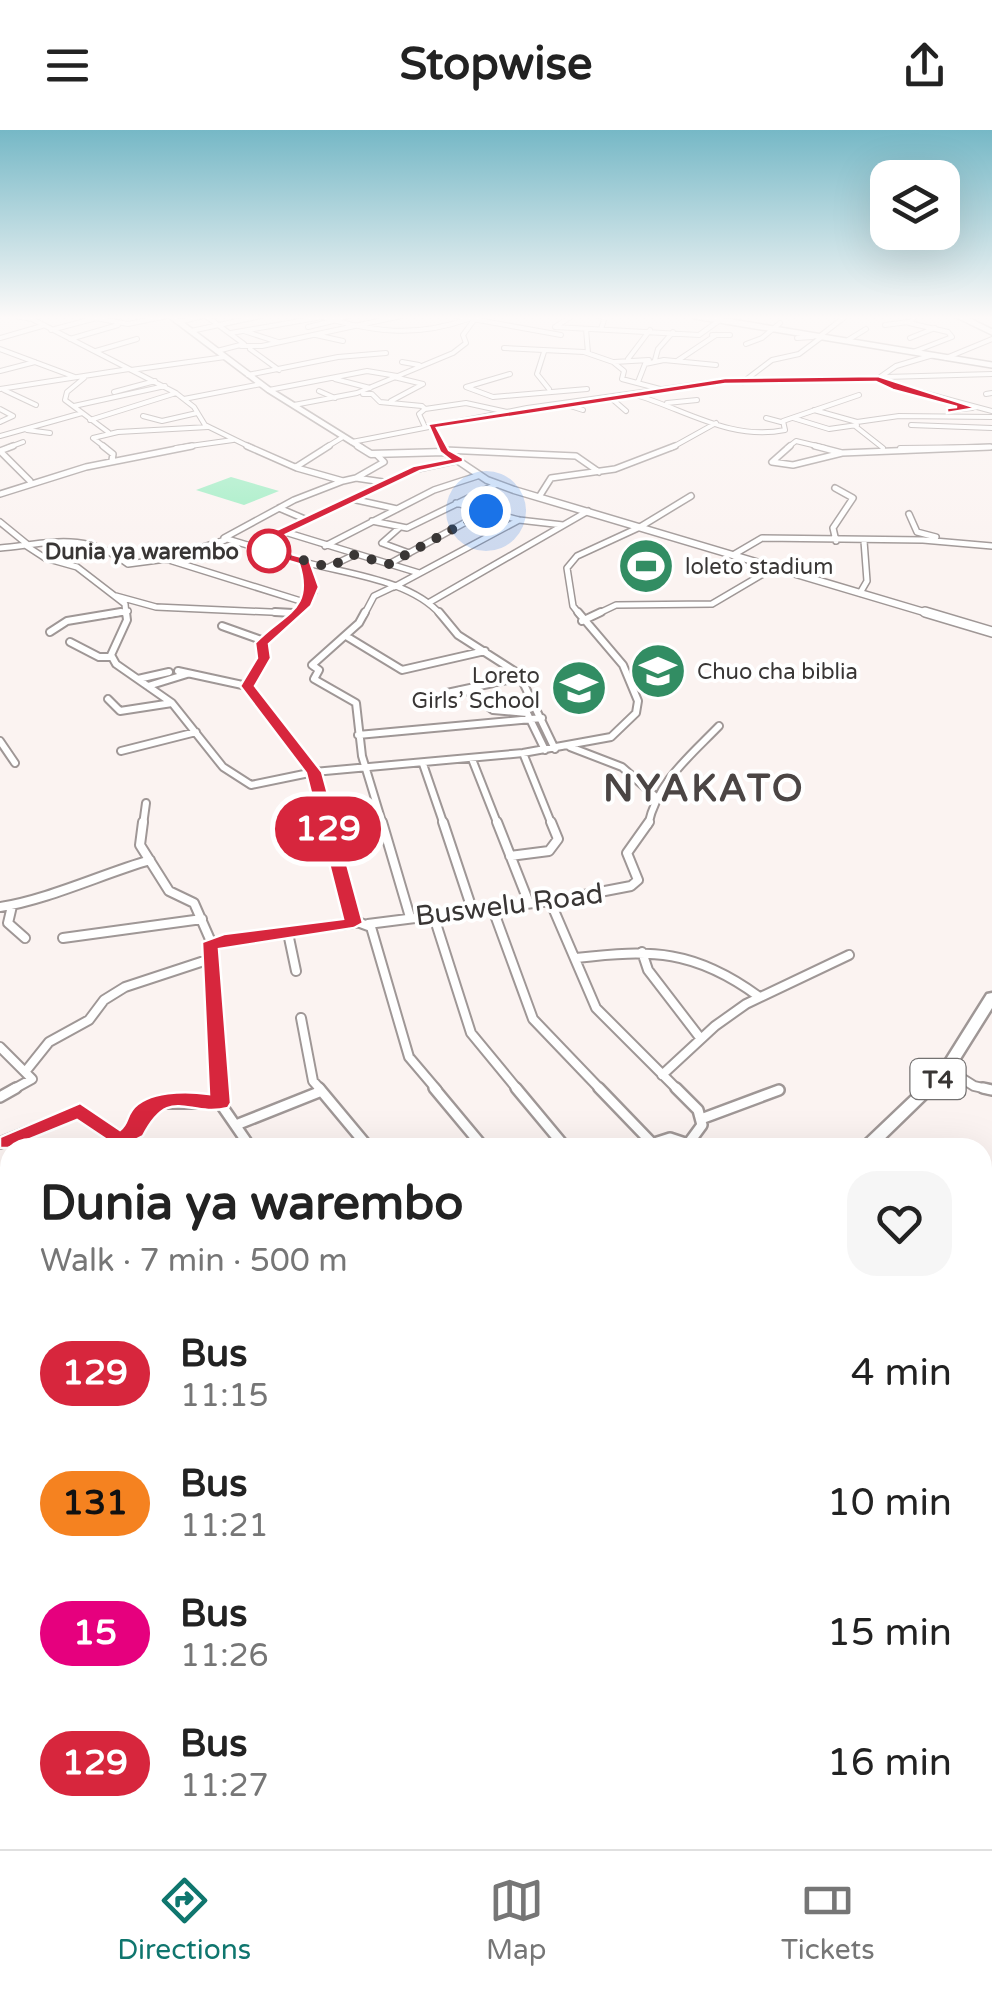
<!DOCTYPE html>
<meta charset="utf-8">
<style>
:root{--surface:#fff;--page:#f6f6f6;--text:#222;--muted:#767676;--line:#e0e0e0;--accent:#0f766e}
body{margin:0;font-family:"Varela Round",sans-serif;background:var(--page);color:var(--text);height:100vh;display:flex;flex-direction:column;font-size:38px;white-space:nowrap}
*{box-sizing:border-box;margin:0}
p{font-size:32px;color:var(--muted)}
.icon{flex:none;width:55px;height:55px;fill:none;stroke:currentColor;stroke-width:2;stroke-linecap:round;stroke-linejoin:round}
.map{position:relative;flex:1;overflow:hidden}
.sheet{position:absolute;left:0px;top:1008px;width:992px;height:712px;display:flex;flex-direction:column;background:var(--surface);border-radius:30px 30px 0 0;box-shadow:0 10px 40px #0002}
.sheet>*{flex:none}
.badge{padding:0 20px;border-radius:32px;font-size:35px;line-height:65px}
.buttons{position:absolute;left:870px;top:30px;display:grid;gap:20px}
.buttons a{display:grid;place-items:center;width:90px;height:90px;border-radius:20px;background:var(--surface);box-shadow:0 10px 40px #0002;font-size:50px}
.you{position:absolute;width:50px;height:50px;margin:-25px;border:8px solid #fff;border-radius:50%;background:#1a73e8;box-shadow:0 0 0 15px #1a73e833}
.map>.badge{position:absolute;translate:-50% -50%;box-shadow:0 0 0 5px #fff}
.round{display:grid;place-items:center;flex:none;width:105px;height:105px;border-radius:30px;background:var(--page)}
.headline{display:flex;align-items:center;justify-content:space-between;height:170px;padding:0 40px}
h1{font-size:48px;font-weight:800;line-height:75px}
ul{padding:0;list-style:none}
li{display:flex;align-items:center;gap:30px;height:130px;padding:0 40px}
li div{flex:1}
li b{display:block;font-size:38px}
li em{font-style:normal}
li .badge{min-width:110px;font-weight:700;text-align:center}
header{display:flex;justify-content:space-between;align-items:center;height:130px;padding:0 40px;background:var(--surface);font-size:45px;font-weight:800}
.menu{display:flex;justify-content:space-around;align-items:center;height:140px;border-top:2px solid var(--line);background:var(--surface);font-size:28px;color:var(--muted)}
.menu a{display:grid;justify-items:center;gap:5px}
.menu .selected{color:var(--accent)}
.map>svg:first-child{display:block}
.green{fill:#9fedc3}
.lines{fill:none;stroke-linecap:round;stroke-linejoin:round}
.minor-far5-casing{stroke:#9f9796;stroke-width:6}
.minor-far4-casing{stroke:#9f9796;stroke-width:8}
.minor-far3-casing{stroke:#9f9796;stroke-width:10}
.minor-far2-casing{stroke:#9f9796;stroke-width:12}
.minor-far1-casing{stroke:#9f9796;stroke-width:14}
.minor-casing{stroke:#9f9796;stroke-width:16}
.tertiary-casing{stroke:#9f9796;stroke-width:8}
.secondary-far2-casing{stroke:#9f9796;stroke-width:8}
.secondary-far1-casing{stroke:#9f9796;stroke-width:9}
.secondary-casing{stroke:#9f9796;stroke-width:12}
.trunk-casing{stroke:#9f9796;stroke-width:5}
.minor-far5{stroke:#fff;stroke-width:4}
.minor-far4{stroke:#fff;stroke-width:5}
.minor-far3{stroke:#fff;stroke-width:6}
.minor-far2{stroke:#fff;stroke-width:8}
.minor-far1{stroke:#fff;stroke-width:9}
.minor{stroke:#fff;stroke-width:11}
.tertiary{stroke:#fff;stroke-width:5}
.secondary-far2{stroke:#fff;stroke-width:5}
.secondary-far1{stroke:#fff;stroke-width:6}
.secondary{stroke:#fff;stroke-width:9}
.trunk{fill:#fff;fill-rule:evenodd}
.line{fill:#d7263d;stroke:#fff;stroke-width:2.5}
.walk{stroke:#393635;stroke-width:10;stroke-dasharray:0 18}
.stop-dot{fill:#fff;stroke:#d7263d;stroke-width:5}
.labels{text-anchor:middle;stroke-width:8;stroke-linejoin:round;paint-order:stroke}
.far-stop-label{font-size:22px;font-weight:bold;fill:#393635;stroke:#fff;text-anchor:end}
.far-poi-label{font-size:22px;fill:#393635;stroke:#fff;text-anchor:start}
.shield{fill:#fff;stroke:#747272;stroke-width:2.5}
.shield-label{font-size:25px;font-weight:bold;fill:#393635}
.street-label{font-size:28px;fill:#393635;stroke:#fff}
.district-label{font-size:38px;font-weight:bold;letter-spacing:2.5px;fill:#4b4544;stroke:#fff}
</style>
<header><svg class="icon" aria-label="menu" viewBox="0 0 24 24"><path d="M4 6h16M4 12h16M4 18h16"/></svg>Stopwise<svg class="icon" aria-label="share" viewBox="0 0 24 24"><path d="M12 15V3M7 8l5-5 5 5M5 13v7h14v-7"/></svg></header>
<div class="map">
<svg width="992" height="1719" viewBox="0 0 992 1719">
<rect width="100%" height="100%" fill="#fbf3f1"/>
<path class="green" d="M231 347 279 361 244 375 196 360Z"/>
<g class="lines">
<g class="minor-far5-casing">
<path id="minor-far5" d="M16 186 32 189 176 263 194 277 205 295 252 318
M206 186 244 214 217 221
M319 186C372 202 415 208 468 189
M456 186 561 205
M597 186 605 187 601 199
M96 188 128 194 167 186
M334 190 348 186
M178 192 203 186
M885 195 908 192
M308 197 333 191
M555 197 699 205 720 190
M555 197 572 186
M586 199 588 223
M51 200 100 187
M191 201 261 186
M244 201 278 212
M231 203 322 187
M316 205 343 211
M712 205H730
M820 206 846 186
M0 208 42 196
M797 208 813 207
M910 208 935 198
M70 209 118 195
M848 210 866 199
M746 214 762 208 780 193
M241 216H262L401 186
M504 218 584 222 613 232 624 241 622 249 660 259
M0 219 75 247
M250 219 279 240
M96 221 137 209
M544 222 537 244 549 259
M913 222 952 207 948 202 909 193 916 186
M933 225 896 236 876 250 992 281
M946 228 992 209
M628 229 650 200
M655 230 658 219 673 202
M677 231 716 205
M402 232 419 235
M614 232 649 230
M131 240 225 227
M0 241 35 232
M510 244 466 257 493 267 587 259
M248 245 338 227 386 223
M84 248 67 262 65 270 108 302
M335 249 370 258
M638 252 645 234 664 230 716 235
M743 252 772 230 799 224 823 206
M0 259 129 239
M4 260 36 275
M269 260 367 241 397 246
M319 261 335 268
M114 262 155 251
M363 264H372L380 272 422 276 425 279 419 284 425 297
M986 264 992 263
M636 265C686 280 731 311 785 300L783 291 859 265
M611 268 626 281
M184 269 261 254
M391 271 423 254 394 247
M667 273 697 270
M564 274 583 280
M294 275 357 263 453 223 466 213 463 205 474 190
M74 276 165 256
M0 279 13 286 0 292
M425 279 466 273 507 282
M814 280 857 292 899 286 992 287
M950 280 972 278
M143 286 162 291 197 283
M766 288 781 292
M793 288 829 299 857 295
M90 290 176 263
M911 295 992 298
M431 296 443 318
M855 296 883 318
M27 300 50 303
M0 306 82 283
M352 312 527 278 713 252 992 244
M7 318 23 312
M106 318 93 308 118 302 208 297
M176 318 233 310
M325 318 343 307
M671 318 716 293
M787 318 796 311 825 318
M900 318 990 317"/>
</g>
<g class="minor-far4-casing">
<path id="minor-far4" d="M103 316 113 324 112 330
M247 316 297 338 343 351 294 370 224 408 304 432 314 462 294 485
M442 316 445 322
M790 316 772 332 793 335 842 323
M815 316 842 323
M445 320 576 326 599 342
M0 321 30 351
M0 321 13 316
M842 323 990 317
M296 337 329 316
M356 348 384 332 377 325
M343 351 356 348 383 352
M835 358 853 368 833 398 836 411
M0 364 86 337 192 316
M539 367 551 348 615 339 675 316
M352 369 397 379
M456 373 519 390 563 395
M279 378 307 390
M909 384 917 402 936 407
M372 391 407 398 497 354
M0 392 27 414
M399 398 382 413 409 423
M285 402 419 443
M225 410 166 429 307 473
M25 415 45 428 77 437 125 474 126 485
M325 416 434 360 480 345
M251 417 417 339 459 330
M0 418C51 413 85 401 128 434L166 429
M733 425 762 408 923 410 992 416
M304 432C347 444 411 450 441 485
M389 434 486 381
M329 437 354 425
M394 457 519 390
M860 463 867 451 864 411
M116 466 156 477 293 483
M430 472 588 381
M105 485 128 481
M364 485 374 466 393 457
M580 485 573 476 567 438 577 426 640 397 691 366
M595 485 616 475 712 474 775 437"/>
</g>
<g class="minor-far3-casing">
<path id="minor-far3" d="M126 482 127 490 111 525 116 534 172 573 223 637 251 655 314 642 523 623 611 607 636 583 638 571 623 535 578 482
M275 482 293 483
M297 482 264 511V528L248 558 314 642 328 695
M365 482 359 493 312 535 319 540 314 549 356 573 362 626 383 695
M439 482 458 505 519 544 555 619
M582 491 601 482
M222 496 264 511
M50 502 67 491 121 482
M346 506 402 540 485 521
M70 512 99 527H112
M178 541 247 556
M138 549 169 542
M148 556 187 544
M467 561 493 580 527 583 545 620
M447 563 521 547
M108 569 120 581 172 573
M358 605 542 588
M0 611 15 633
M570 617 622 637 656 667
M121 621 196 602
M523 623 552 695
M472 629 498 695
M423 634 444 695
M143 695 146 673
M648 695C658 651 689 627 719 596"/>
</g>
<g class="minor-far2-casing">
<path id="minor-far2" d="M143 692 140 715 169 761 194 773 212 814
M327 692 352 790 371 797 409 927 437 960
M382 692 410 787
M443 692 472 779
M497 692 529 773
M510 726 549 721 558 709 551 692
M550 771 596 878 678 960
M12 776 8 793 25 808
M0 777C47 770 102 744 150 730
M492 777 533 889 601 960
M433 784 471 903 518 960
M368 794 558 770 631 756 638 750 627 723 649 692
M288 803 296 841
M63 808 202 789
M642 822 648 840 701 909
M576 828C652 819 695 820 758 866
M301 888 313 951 321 960
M0 917 32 949 12 960
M947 939 974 956 992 960
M25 942 49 912 89 890 104 870 125 857 207 830
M662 945 715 896 746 874 849 825
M219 960 208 818 224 810 354 793"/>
</g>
<g class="minor-far1-casing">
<path id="minor-far1" d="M219 958 220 973 251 1018
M319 958 369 1018
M434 958 484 1018
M516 958 566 1018
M599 958 651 1012
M676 958 698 980 702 995 691 1010
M983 958 992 960
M0 967 16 958
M701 989 779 960
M236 995 319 962
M0 1013 80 981 119 1010C137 1000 142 983 160 973H220
M639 1018 670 1008 700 1018
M0 1206 10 1201
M982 1231 992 1209
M0 1270 10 1265"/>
</g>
<g class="minor-casing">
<path id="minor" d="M982 1446 992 1455
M982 1475 992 1465
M0 1493 10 1486
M110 1710 116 1719
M828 1710 835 1719"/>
</g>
<g class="tertiary-casing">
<path id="tertiary" d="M695 186 992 235
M959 186 992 202"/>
</g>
<g class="secondary-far2-casing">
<path id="secondary-far2" d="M171 186 269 260 362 318"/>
</g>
<g class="secondary-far1-casing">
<path id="secondary-far1" d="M358 316 371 324 445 322 487 350 514 360 934 485"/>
</g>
<g class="secondary-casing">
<path id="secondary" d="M925 482 992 502"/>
</g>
<g class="trunk-casing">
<path id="trunk" d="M992 863V878L950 945 875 1018H857L940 939 987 864Z
M10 1625V1649L0 1653V1629Z"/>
</g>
<use href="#minor-far5" class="minor-far5"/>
<use href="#minor-far4" class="minor-far4"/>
<use href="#minor-far3" class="minor-far3"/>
<use href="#minor-far2" class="minor-far2"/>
<use href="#minor-far1" class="minor-far1"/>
<use href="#minor" class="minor"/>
<use href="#tertiary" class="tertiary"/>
<use href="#secondary-far2" class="secondary-far2"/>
<use href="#secondary-far1" class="secondary-far1"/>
<use href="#secondary" class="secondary"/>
<use href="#trunk" class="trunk"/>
</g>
<linearGradient id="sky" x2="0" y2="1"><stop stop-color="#76b8c6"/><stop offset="0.44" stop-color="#fdfaf9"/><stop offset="1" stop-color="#fdfaf9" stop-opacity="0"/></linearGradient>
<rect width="992" height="426" fill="url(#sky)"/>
<path class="line" d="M878 246 977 278 947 283V278L957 277 893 260 876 252 725 254 437 298 449 320 463 328V332L420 341 262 416 309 429 319 457 311 476 269 514 271 528 255 556 322 642 363 793 354 798 219 819 231 973 228 978C187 988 170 954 143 1006L119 1018 77 990 8 1018H0V1007L80 973 120 1000C128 994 126 988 132 980 147 960 187 961 209 964L202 812 224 804 343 789 306 643 240 556 257 528 255 513C283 483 314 481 299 434L247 419V414L413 336 449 329 440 322 428 294 725 248Z"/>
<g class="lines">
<path class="walk" d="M269 421 329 437 354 425 389 434 486 381"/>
</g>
<defs>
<g id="stadium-disc" transform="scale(2.875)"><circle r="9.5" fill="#328d63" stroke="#fff"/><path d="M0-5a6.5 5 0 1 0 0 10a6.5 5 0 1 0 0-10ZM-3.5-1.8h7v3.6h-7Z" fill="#fff"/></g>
<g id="university-disc" transform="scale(2.875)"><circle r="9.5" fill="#328d63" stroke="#fff"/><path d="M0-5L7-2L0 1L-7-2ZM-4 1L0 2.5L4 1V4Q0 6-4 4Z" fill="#fff"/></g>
<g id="school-disc" transform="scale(2.875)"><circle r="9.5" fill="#328d63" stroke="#fff"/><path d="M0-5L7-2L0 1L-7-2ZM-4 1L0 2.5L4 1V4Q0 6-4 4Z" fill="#fff"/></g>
</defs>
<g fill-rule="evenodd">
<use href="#stadium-disc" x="646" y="436"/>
<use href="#university-disc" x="658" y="541"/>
<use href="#school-disc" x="579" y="558"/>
</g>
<circle class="stop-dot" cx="269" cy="421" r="20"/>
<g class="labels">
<g class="far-stop-label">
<text x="239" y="429">Dunia ya warembo</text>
</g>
<g class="far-poi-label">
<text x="685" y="444">loleto stadium</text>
<text x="697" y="549">Chuo cha biblia</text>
<text x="540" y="553" text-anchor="end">Loreto<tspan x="540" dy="25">Girls’ School</tspan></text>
</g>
<rect class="shield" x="910.5" y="929" width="55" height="40" rx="8"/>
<g class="shield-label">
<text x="938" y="958">T4</text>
</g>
<g class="street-label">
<text transform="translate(509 774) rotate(-7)" y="10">Buswelu Road</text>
</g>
<g class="district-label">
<text x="704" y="671">NYAKATO</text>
</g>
</g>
</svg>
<div class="buttons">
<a><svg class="icon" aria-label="layers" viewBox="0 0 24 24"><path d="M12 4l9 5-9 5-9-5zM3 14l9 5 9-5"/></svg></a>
</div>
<div class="you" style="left:486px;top:381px"></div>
<b class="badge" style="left:328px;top:699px;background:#d7263d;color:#fff">129</b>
<section class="sheet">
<div class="headline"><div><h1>Dunia ya warembo</h1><p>Walk · 7 min · 500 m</p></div><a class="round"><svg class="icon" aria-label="heart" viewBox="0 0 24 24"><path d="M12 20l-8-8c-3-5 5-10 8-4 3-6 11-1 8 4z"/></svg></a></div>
<ul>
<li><span class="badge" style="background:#d7263d;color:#fff">129</span><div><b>Bus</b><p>11:15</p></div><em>4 min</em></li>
<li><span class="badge" style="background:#f58220;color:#111">131</span><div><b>Bus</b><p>11:21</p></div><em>10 min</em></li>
<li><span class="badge" style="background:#e6007e;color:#fff">15</span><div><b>Bus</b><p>11:26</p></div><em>15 min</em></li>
<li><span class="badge" style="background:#d7263d;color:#fff">129</span><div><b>Bus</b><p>11:27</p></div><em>16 min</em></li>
</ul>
</section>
</div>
<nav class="menu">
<a class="selected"><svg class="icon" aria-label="directions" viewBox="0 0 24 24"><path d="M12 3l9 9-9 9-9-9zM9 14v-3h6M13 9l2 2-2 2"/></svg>Directions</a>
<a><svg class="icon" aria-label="map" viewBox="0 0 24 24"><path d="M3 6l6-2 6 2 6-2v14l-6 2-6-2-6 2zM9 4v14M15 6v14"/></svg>Map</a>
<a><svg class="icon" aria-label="tickets" viewBox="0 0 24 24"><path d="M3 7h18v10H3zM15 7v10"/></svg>Tickets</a>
</nav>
